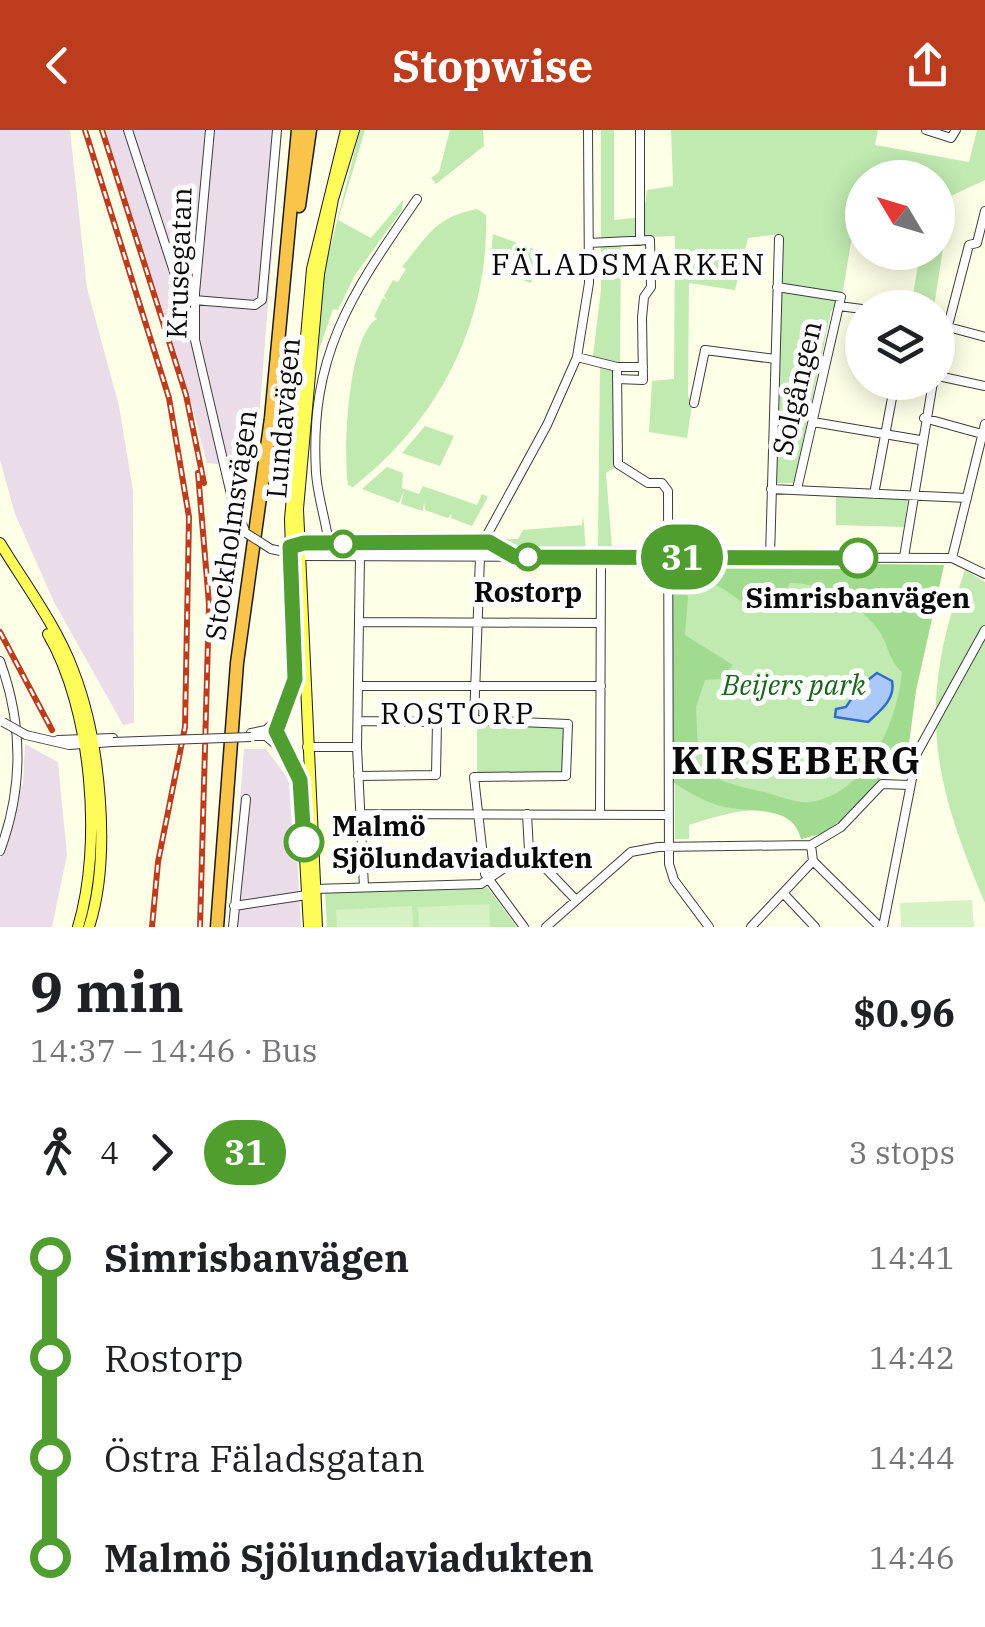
<!DOCTYPE html>
<meta charset="utf-8">
<style>
:root{--surface:#fff;--page:#f6f6f6;--text:#202124;--muted:#757577;--accent:#be3c1e}
body{margin:0;font-family:"IBM Plex Serif",serif;background:var(--page);color:var(--text);height:100vh;display:flex;flex-direction:column;font-size:38px;white-space:nowrap}
*{box-sizing:border-box;margin:0}
p{font-size:32px;color:var(--muted)}
.icon{flex:none;width:55px;height:55px;fill:none;stroke:currentColor;stroke-width:2;stroke-linecap:round;stroke-linejoin:round}
.map{position:relative;height:797px;overflow:hidden}
.side{display:flex;flex-direction:column;background:var(--surface);flex:1}
.side>*{flex:none}
.badge{padding:0 20px;border-radius:32px;font-size:35px;line-height:65px}
.needle{width:65px;rotate:308deg}
.fabs{position:absolute;left:845px;top:30px;display:grid;gap:20px}
.fabs a{display:grid;place-items:center;width:110px;height:110px;border-radius:50%;background:var(--surface);box-shadow:0 5px 25px #0003;font-size:50px}
.map>.badge{position:absolute;translate:-50% -50%;box-shadow:0 0 0 5px #fff}
.legs{display:flex;align-items:center;gap:15px;height:110px;padding:0 30px;font-size:32px}
.legs p{margin-inline-start:auto}
.head{display:flex;align-items:center;justify-content:space-between;height:170px;padding:0 30px}
h1{font-size:55px;font-weight:800;line-height:75px}
ul{padding:0 30px;list-style:none}
li{display:flex;align-items:center;gap:35px;height:100px;font-size:38px}
li i{display:grid;place-items:center;width:15px;height:100%;margin:0 12px;background:currentColor}
li i::after{content:'';width:25px;height:25px;margin:-12px;border:8px solid;border-radius:50%;background:var(--surface)}
li p{margin-inline-start:auto}
li:first-child i{background:linear-gradient(#0000 50%,currentColor 0)}
li:last-child i{background:linear-gradient(currentColor 50%,#0000 0)}
header{display:flex;justify-content:space-between;align-items:center;height:130px;padding:0 30px;background:var(--accent);color:#fff;font-size:45px;font-weight:800}
.map>svg:first-child{display:block}
.industrial{fill:#eadde9}
.green{fill:#c1eab1}
.forest{fill:#a0db8f}
.pitch{fill:#d6f1c3}
.water{fill:#aac9f8;stroke:#2f6bd2;stroke-width:2.5}
.lines{fill:none;stroke-linecap:round;stroke-linejoin:round}
.minor-casing{stroke:#3d3d3d;stroke-width:10}
.major-casing{stroke:#1b1b1b;stroke-width:12}
.highway-casing{stroke:#1b1b1b;stroke-width:15}
.minor{stroke:#fff;stroke-width:8}
.major{stroke:#fefc58;stroke-width:10}
.highway{stroke:#fac34a;stroke-width:12}
.rail-casing{stroke:#be3c1e;stroke-width:6}
.rail{stroke:#fff;stroke-width:2.5;stroke-dasharray:8;stroke-linecap:butt}
.minor-bridge-casing{stroke:#3d3d3d;stroke-width:10;stroke-linecap:butt}
.minor-bridge{stroke:#fff;stroke-width:8}
.line-1-casing{stroke:#fff;stroke-width:22}
.line-1{stroke:#509e2f;stroke-width:15}
.stop-1-dot{fill:#fff;stroke:#509e2f;stroke-width:5}
.labels{text-anchor:middle;stroke-width:10;stroke-linejoin:round;paint-order:stroke}
.street-label{font-size:28px;fill:#0a0a0a;stroke:#fff}
.stop-label{font-size:28px;font-weight:bold;fill:#0a0a0a;stroke:#fff}
.park-label{font-size:28px;font-style:italic;fill:#1a631b;stroke:#fff}
.neighbourhood-label{font-size:30px;letter-spacing:2.5px;fill:#0a0a0a;stroke:#fff}
.district-label{font-size:38px;font-weight:bold;letter-spacing:2.5px;fill:#0a0a0a;stroke:#fff}
</style>
<header><svg class="icon" aria-label="back" viewBox="0 0 24 24"><path d="M15 5l-7 7 7 7"/></svg>Stopwise<svg class="icon" aria-label="share" viewBox="0 0 24 24"><path d="M12 15V3M7 8l5-5 5 5M5 13v7h14v-7"/></svg></header>
<div class="map">
<svg width="985" height="797" viewBox="0 0 985 797">
<rect width="100%" height="100%" fill="#feffe7"/>
<path class="industrial" d="M0 0H70L87 158 119 276 133 361 134 593 123 595 54 472 15 384 0 330Z
M105 0H282L255 338 207 333 187 257Z
M25 614 58 632 67 725 52 797H0V729L23 652Z
M244 619H266L293 655 301 797H230Z"/>
<path class="green" d="M360 0H365L338 90 371 108 403 70 402 80 355 145 338 180 333 179 318 223 325 139Z
M450 0H483L484 16 436 54 431 48 439 42Z
M601 0H614V90L643 87 647 60 673 56 671 0H878L875 15 969 32 977 0H985V50L951 66 934 177H911L920 123 938 122V48H862V115L851 112 843 161 831 182 794 353H775L782 104 748 108 735 160 689 153 688 265 692 275 687 308 649 302 652 251 674 249 675 106 621 108 620 233H614L616 337 606 343 612 418H598L600 230 593 226 601 160Z
M477 79 486 85C489 193 438 291 353 357L348 355C343 322 348 205 377 189L374 186 383 168 387 170 384 166 393 150 398 152 406 139 402 137C430 102 437 87 477 79Z
M493 104 542 122 531 153 490 138Z
M425 296 454 306 440 336 402 323Z
M387 337 403 343 402 358 419 364 423 356 477 375 482 364 488 367 472 396 451 388 452 384 448 388 425 380 424 372 423 381 401 374 404 361 399 373 362 359Z
M836 365 908 368 904 397 836 395Z
M583 384 586 420H522L516 415 513 419 496 408 497 404 502 409H518L523 400 582 395Z
M680 432 944 435 916 560 908 620 844 688 823 703 801 709C789 662 722 684 689 695V709H675L673 454 674 435Z
M965 440 985 452V773C930 644 918 574 965 440Z
M477 592 565 597V641L477 644Z
M487 757 517 797H327L325 762Z"/>
<path class="forest" d="M680 432 944 435 916 560 908 620 844 688 823 703 801 709C793 675 753 683 725 677 707 673 689 663 673 652V454L683 457 688 467 685 505 733 535 721 549 705 550 696 577 698 624 693 634C715 651 737 656 764 662 777 665 797 674 810 672 867 664 897 592 902 542 887 528 889 515 879 501 862 476 821 452 790 453L780 471 758 483C743 475 730 461 715 455 699 447 693 447 680 432Z"/>
<path class="pitch" d="M972 770 974 797H901L900 773Z
M489 774 490 797H419L418 777Z
M412 776 413 797H337L336 780Z"/>
<path class="water" d="M877 543 892 551C896 569 880 581 868 592L835 587 836 579 846 577 860 556Z"/>
<g class="lines">
<g class="minor-casing">
<path id="minor" d="M128 0 178 154 195 163
M210 0 195 163V210L233 373 246 403
M926 0 951 8 956 0
M640 111V0
M589 113 650 110 651 157 644 167 642 188 643 250 617 249
M777 157 841 167 797 359
M194 170 255 175 262 170 277 0
M839 176 862 179
M948 197 985 207
M577 227 617 237H643
M938 234 969 115 977 113 985 81
M617 237 618 334 648 353H662L668 361 669 734 674 750 709 797
M938 246 985 256
M694 273 705 220 775 229
M924 288 982 304
M813 292 920 310
M771 359 967 368
M874 364 895 252
M297 414 485 412 508 424
M271 419 305 426 952 428 985 444
M330 426C329 398 318 372 316 343 309 223 353 162 417 69
M360 426 357 617 364 757
M490 426 485 419 487 405 547 295 577 227 589 153 588 0
M480 427 474 590 568 594 566 646 474 647 485 744 524 797
M770 427 779 109
M904 427 933 252
M952 428 985 294
M359 492 600 493
M0 531C23 594 23 659 0 721
M358 556H601
M358 591 437 592 436 645 358 646
M251 603 266 600 277 590
M26 605 69 615 113 612
M256 606H266L281 619
M58 610 113 608
M307 617H357
M360 684 668 685
M527 684 529 721 576 770
M600 685 601 427
M813 731 880 797
M783 763 815 797
M234 776 307 765 314 759 481 754 529 721
M233 797 246 669
M546 797 631 722 658 717 811 715 841 697 882 654 909 655
M751 797 813 731 811 715
M883 797 917 623 985 500"/>
</g>
<g class="major-casing">
<path id="major" d="M0 413C25 454 56 495 73 540 100 609 112 726 89 797
M48 504C92 579 103 715 78 797
M309 797 301 658 276 601 295 549 290 389 312 139 346 0
M317 797 298 379 319 144 333 69 354 0"/>
</g>
<g class="highway-casing">
<path id="highway" d="M299 76 310 0
M217 797 237 533 271 288 298 0"/>
</g>
<use href="#minor" class="minor"/>
<use href="#major" class="major"/>
<use href="#highway" class="highway"/>
<g class="rail-casing">
<path id="rail" d="M85 0 169 268 189 387 185 597 158 732 152 797
M102 0 186 265 204 353
M198 343 209 474 200 797
M0 502 52 600"/>
</g>
<use href="#rail" class="rail"/>
<g class="minor-bridge-casing">
<path id="minor-bridge" d="M246 403 271 419
M3 592 26 605
M113 612 251 607"/>
</g>
<use href="#minor-bridge" class="minor-bridge"/>
</g>
<g class="lines">
<g class="line-1-casing">
<path id="line-1" d="M304 712 300 650 276 601 295 549 290 417 304 413 489 412 515 427 858 428"/>
</g>
<use href="#line-1" class="line-1"/>
</g>
<g class="stop-1-dot">
<circle cx="343" cy="414" r="12"/>
<circle cx="528" cy="427" r="12"/>
<circle cx="858" cy="428" r="18"/>
<circle cx="304" cy="712" r="18"/>
</g>
<g class="labels">
<g class="street-label">
<text transform="translate(179 133) rotate(-88)" y="10">Krusegatan</text>
<text transform="translate(797 258) rotate(-77)" y="10">Solgången</text>
<text transform="translate(283 288) rotate(-85)" y="10">Lundavägen</text>
<text transform="translate(231 395) rotate(-82)" y="10">Stockholmsvägen</text>
</g>
<g class="stop-label">
<text x="528" y="472">Rostorp</text>
<text x="858" y="478">Simrisbanvägen</text>
<text x="332" y="706" text-anchor="start">Malmö<tspan x="332" dy="32">Sjölundaviadukten</tspan></text>
</g>
<g class="park-label">
<text x="794" y="565">Beijers park</text>
</g>
<g class="neighbourhood-label">
<text x="629" y="145">FÄLADSMARKEN</text>
<text x="458" y="594">ROSTORP</text>
</g>
<g class="district-label">
<text x="797" y="644">KIRSEBERG</text>
</g>
</g>
</svg>
<div class="fabs">
<a><svg class="needle" viewBox="-14 -14 28 28"><path d="M0-13l5 13h-10z" fill="#e53935"/><path d="M0 13l5-13h-10z" fill="#757577"/></svg></a>
<a><svg class="icon" aria-label="layers" viewBox="0 0 24 24"><path d="M12 4l9 5-9 5-9-5zM3 14l9 5 9-5"/></svg></a>
</div>
<b class="badge" style="left:682px;top:427px;background:#509e2f;color:#fff">31</b>
</div>
<section class="side">
<div class="head"><div><h1>9 min</h1><p>14:37 – 14:46 · Bus</p></div><b>$0.96</b></div>
<div class="legs"><svg class="icon" aria-label="walk" viewBox="0 0 24 24"><circle cx="13" cy="4" r="2"/><path d="M13 8l-2 6 4 7M11 14l-3 7M7 12l3-4h3l4 4"/></svg>4<svg class="icon" aria-label="forward" viewBox="0 0 24 24"><path d="M9 5l7 7-7 7"/></svg><b class="badge" style="background:#509e2f;color:#fff">31</b><p>3 stops</p></div>
<ul>
<li><i style="color:#509e2f"></i><b>Simrisbanvägen</b><p>14:41</p></li>
<li><i style="color:#509e2f"></i><span>Rostorp</span><p>14:42</p></li>
<li><i style="color:#509e2f"></i><span>Östra Fäladsgatan</span><p>14:44</p></li>
<li><i style="color:#509e2f"></i><b>Malmö Sjölundaviadukten</b><p>14:46</p></li>
</ul>
</section>
